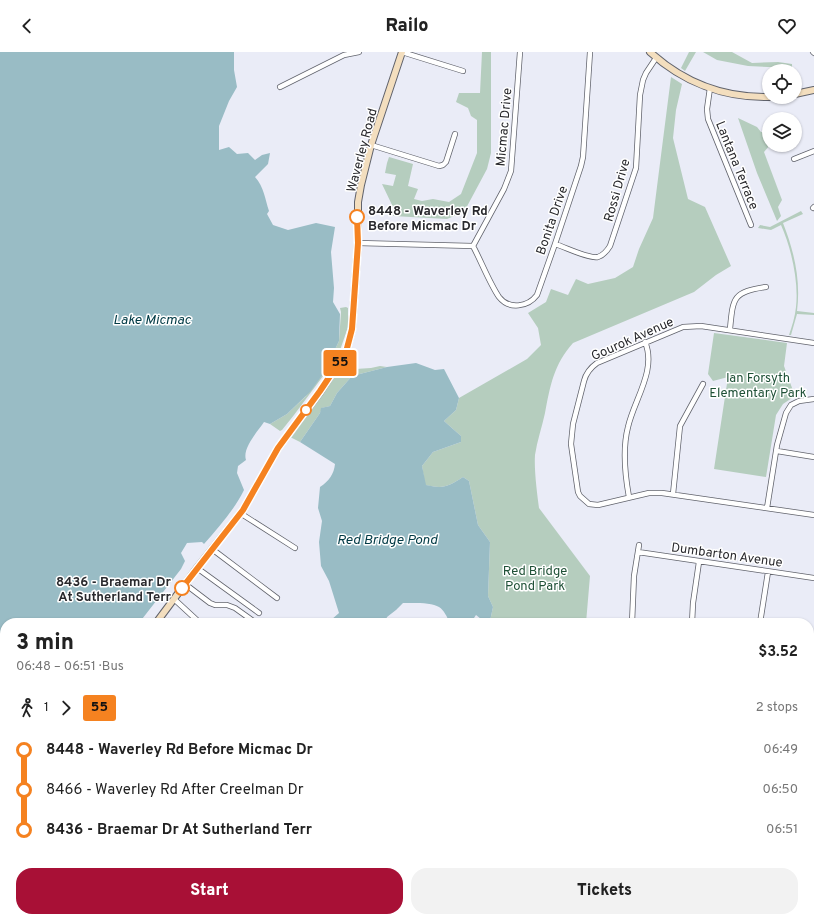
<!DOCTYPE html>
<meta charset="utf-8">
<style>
:root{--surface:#fff;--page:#f2f2f2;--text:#222;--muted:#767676;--accent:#a81036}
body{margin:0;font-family:Overpass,sans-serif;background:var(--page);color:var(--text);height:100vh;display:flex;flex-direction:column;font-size:15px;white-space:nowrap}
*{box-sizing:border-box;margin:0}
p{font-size:13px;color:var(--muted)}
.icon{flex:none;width:22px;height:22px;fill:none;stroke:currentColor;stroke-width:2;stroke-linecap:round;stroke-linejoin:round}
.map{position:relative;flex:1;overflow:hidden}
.details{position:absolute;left:0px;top:566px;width:814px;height:304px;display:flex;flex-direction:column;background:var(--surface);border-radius:16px 16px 0 0;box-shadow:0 1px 3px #0004}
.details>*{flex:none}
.badge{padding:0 8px;border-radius:3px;font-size:14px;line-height:26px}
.fabs{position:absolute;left:762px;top:12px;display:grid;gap:8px}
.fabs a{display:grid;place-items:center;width:40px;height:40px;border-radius:50%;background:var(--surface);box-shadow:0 1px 3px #0004;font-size:20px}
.map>.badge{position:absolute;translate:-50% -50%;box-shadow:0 0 0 2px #fff}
.legs{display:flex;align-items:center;gap:6px;height:44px;padding:0 16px;font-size:13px}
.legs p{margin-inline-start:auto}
.head{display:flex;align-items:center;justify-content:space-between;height:68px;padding:0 16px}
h1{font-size:22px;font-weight:800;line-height:30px}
.cta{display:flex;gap:8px;margin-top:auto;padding:8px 16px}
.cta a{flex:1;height:46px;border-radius:16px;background:var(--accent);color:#fff;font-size:16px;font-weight:800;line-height:46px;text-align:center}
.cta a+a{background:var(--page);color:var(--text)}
ul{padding:0 16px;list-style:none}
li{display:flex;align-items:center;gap:14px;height:40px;font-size:15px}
li i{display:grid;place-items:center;width:6px;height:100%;margin:0 5px;background:currentColor}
li i::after{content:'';width:10px;height:10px;margin:-5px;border:3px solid;border-radius:50%;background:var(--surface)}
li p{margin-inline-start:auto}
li:first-child i{background:linear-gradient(#0000 50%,currentColor 0)}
li:last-child i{background:linear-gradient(currentColor 50%,#0000 0)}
header{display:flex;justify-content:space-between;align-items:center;height:52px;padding:0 16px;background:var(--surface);font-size:18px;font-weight:800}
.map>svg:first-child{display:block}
.green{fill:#b5cdbe}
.water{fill:#99bcc5}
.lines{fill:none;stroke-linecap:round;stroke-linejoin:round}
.street-casing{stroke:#61636c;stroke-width:6}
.secondary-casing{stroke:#61636c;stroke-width:8}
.primary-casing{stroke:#9a6c28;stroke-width:9}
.highway-casing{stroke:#9a6c28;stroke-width:10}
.street{stroke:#fff;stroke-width:4.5}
.secondary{stroke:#f3debe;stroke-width:6}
.primary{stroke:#e7bc7c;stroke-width:7}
.highway{stroke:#d79025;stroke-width:8}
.line-1-casing{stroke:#fff;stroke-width:9}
.line-1{stroke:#f58220;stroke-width:6}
.stop-1-dot{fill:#fff;stroke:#f58220;stroke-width:2}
.labels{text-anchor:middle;stroke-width:3;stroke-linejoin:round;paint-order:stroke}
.street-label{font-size:13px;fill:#29292d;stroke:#fff}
.stop-label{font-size:13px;font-weight:bold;fill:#29292d;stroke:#fff;text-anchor:start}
.park-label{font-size:13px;fill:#1e5036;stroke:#fff}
.water-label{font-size:14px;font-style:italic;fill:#013a45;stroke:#fff}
</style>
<header><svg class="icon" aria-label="back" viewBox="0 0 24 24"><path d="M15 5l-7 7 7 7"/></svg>Railo<svg class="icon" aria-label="heart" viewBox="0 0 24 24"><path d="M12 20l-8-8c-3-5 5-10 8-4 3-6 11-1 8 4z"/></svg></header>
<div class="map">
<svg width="814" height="870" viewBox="0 0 814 870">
<rect width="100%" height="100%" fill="#eaecf7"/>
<path class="green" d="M482 0H491V101L487 117 464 160 447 167 393 164V155L382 132 393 134 396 123 385 121 387 111 389 105 413 112 408 134 418 137 414 147 422 149 433 147 449 150 461 142 477 101V68L471 64 468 56 456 50 459 41H480Z
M689 0H696L685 19 681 16Z
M703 0H732L752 11 778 10 792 12V16L748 14 717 8Z
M671 25 682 32 676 58 673 86 688 147 705 155 731 214 716 223 694 240 573 291C554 312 550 334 545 361 542 375 537 389 535 403 534 418 537 441 539 456L590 524 586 571H487L490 569 493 555 488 544 490 490 478 473 469 429 463 425C447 435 444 437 425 433L422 414 433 400 461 390V384L444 369 456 358 459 346 527 307 541 293 538 276 528 261 546 250 551 237 568 243 576 227 588 232 615 226 633 215 639 197 653 166Z
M738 66 757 75 761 80H769L770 93 764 100 782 148 778 155 781 164 777 169 757 121Z
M801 159 803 162 783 171C794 199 801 228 797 259L814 261V263L797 262 791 283H789C792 274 795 265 796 255 799 230 791 195 781 173L771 178 758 176 760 173 770 175Z
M346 255 348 256V275L338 304 294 363 282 378 280 379 270 372 287 362 305 345 324 321 339 289 341 260 340 256Z
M714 281 787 291 784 314 795 344 783 352 776 363 766 425 714 417 728 325 713 329 708 322Z
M380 314 387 315 352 324 337 341 330 354 322 356 320 361 300 390 290 385 340 318 371 316Z
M0 846 5 848V865H19L21 870H0Z
M370 865H484V869L490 870H367L366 867Z"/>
<path class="water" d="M0 0H234V18L237 35 229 49 219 74V98L229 95 237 102 248 101 255 108 262 103 270 101 268 112 255 125C264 135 265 147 269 159L267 162 273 173 288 178 316 171 335 175 331 200 334 236 333 250 340 262 339 289 324 321 310 340 287 362 270 372 264 370C258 379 242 396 246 408L238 414 237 421 244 438C234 458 219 475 204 492L202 490 187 491 181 501 185 509 181 517 139 571H5V700L0 701Z
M416 311 435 318 444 317 459 346 456 358 444 369 461 384V390L433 400 422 414 426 433C444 437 447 435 463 425L469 429 478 473 490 490 488 544 493 555 490 569 486 571 476 563 474 566 475 571H450C447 565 444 558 439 555 432 550 412 551 403 551L396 558 387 565 385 571H332L331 568 339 561 329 529 321 514 319 490 322 469 318 456 320 435C329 429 334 422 335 412L300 390 320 361 321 356 330 354 337 341 352 324 387 315Z"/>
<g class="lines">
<g class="street-casing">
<path id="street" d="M402 0 463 19
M813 0 814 1
M280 35 344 3 359 0
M710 36 707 57 708 67 751 173
M371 93 439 114 443 113 446 110 455 82
M794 107 814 99
M813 156 814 155
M358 191 473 194 504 137 511 119 520 0
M555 192C565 195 589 207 598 205 604 203 607 199 610 194L636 116 640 43 643 28 646 21 656 6
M473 194C481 209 490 232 499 245 509 258 528 255 537 243L555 192 581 114 583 105 590 0
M730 277C733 245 733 240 766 235
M814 291 701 274 683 275 597 311C590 316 586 321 584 329L573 372 571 392 578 440 580 444 589 452 598 453 649 441H662L814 463
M777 399 814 405
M673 442 680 374 703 332
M629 445C625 423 622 398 628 375 634 348 657 318 645 290
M767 456 777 393 786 361 791 353 799 349 814 347
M240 461 295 496
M212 497 277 546
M638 500 814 526
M197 516 259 561
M185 532 210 551 215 553H227L235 556 256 571
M174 547 200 571
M632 571 634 524 639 493
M692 571 693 551 699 510
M760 571 768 520
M809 641 814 605
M809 792H814
M235 865 237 870
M324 865 327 870
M520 865V870
M575 865 577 870
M809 865 814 866
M150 870 161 865
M209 870 219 865
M341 870 353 865
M627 870 640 865"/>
</g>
<g class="secondary-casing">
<path id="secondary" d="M650 0C683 30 724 46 769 45
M795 42 814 38
M156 571 197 516 243 458 278 396 320 340 346 300 352 277 358 191V150L361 133 371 93 402 0"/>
</g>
<g class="primary-casing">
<path id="primary" d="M1 821 5 826
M33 865 35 870"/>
</g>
<g class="highway-casing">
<path id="highway" d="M0 833 5 841
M0 847 5 849
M21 865 24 870"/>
</g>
<use href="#street" class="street"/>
<use href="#secondary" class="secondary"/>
<use href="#primary" class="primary"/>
<use href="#highway" class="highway"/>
</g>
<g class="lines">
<g class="line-1-casing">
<path id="line-1" d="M182 536 243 458 278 396 320 339 346 300 352 277 358 191 357 165"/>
</g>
<use href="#line-1" class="line-1"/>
</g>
<g class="stop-1-dot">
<circle cx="357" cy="165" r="7"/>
<circle cx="306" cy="358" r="5"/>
<circle cx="182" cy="536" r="7"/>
</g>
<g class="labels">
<g class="street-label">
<text transform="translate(503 75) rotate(-85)" y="5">Micmac Drive</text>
<text transform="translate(361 98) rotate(-75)" y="5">Waverley Road</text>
<text transform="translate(738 113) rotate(68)" y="5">Lantana Terrace</text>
<text transform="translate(616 138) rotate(-74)" y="5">Rossi Drive</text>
<text transform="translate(551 168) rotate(-71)" y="5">Bonita Drive</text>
<text transform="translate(632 286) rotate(-24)" y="5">Gourok Avenue</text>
<text transform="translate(727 502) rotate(8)" y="5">Dumbarton Avenue</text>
</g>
<g class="stop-label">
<text x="368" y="163">8448 - Waverley Rd<tspan x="368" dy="15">Before Micmac Dr</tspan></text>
<text x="171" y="534" text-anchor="end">8436 - Braemar Dr<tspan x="171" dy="15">At Sutherland Terr</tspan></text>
</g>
<g class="park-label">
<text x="758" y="330">Ian Forsyth<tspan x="758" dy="15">Elementary Park</tspan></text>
<text x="535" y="523">Red Bridge<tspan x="535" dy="15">Pond Park</tspan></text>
</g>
<g class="water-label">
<text x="152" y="272">Lake Micmac</text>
<text x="387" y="492">Red Bridge Pond</text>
</g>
</g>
</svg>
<div class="fabs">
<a><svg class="icon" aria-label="locate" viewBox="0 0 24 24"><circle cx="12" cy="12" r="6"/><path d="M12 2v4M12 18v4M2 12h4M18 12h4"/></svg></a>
<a><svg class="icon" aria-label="layers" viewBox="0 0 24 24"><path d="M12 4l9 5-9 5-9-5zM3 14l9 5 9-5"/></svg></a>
</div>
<b class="badge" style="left:340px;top:311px;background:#f58220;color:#111">55</b>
<section class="details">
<div class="head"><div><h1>3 min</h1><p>06:48 – 06:51 · Bus</p></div><b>$3.52</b></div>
<div class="legs"><svg class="icon" aria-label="walk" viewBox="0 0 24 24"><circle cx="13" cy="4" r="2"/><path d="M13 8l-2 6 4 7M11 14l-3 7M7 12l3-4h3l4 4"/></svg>1<svg class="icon" aria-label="forward" viewBox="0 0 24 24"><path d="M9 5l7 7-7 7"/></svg><b class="badge" style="background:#f58220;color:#111">55</b><p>2 stops</p></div>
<ul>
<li><i style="color:#f58220"></i><b>8448 - Waverley Rd Before Micmac Dr</b><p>06:49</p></li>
<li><i style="color:#f58220"></i><span>8466 - Waverley Rd After Creelman Dr</span><p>06:50</p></li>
<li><i style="color:#f58220"></i><b>8436 - Braemar Dr At Sutherland Terr</b><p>06:51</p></li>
</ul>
<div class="cta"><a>Start</a><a>Tickets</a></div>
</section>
</div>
